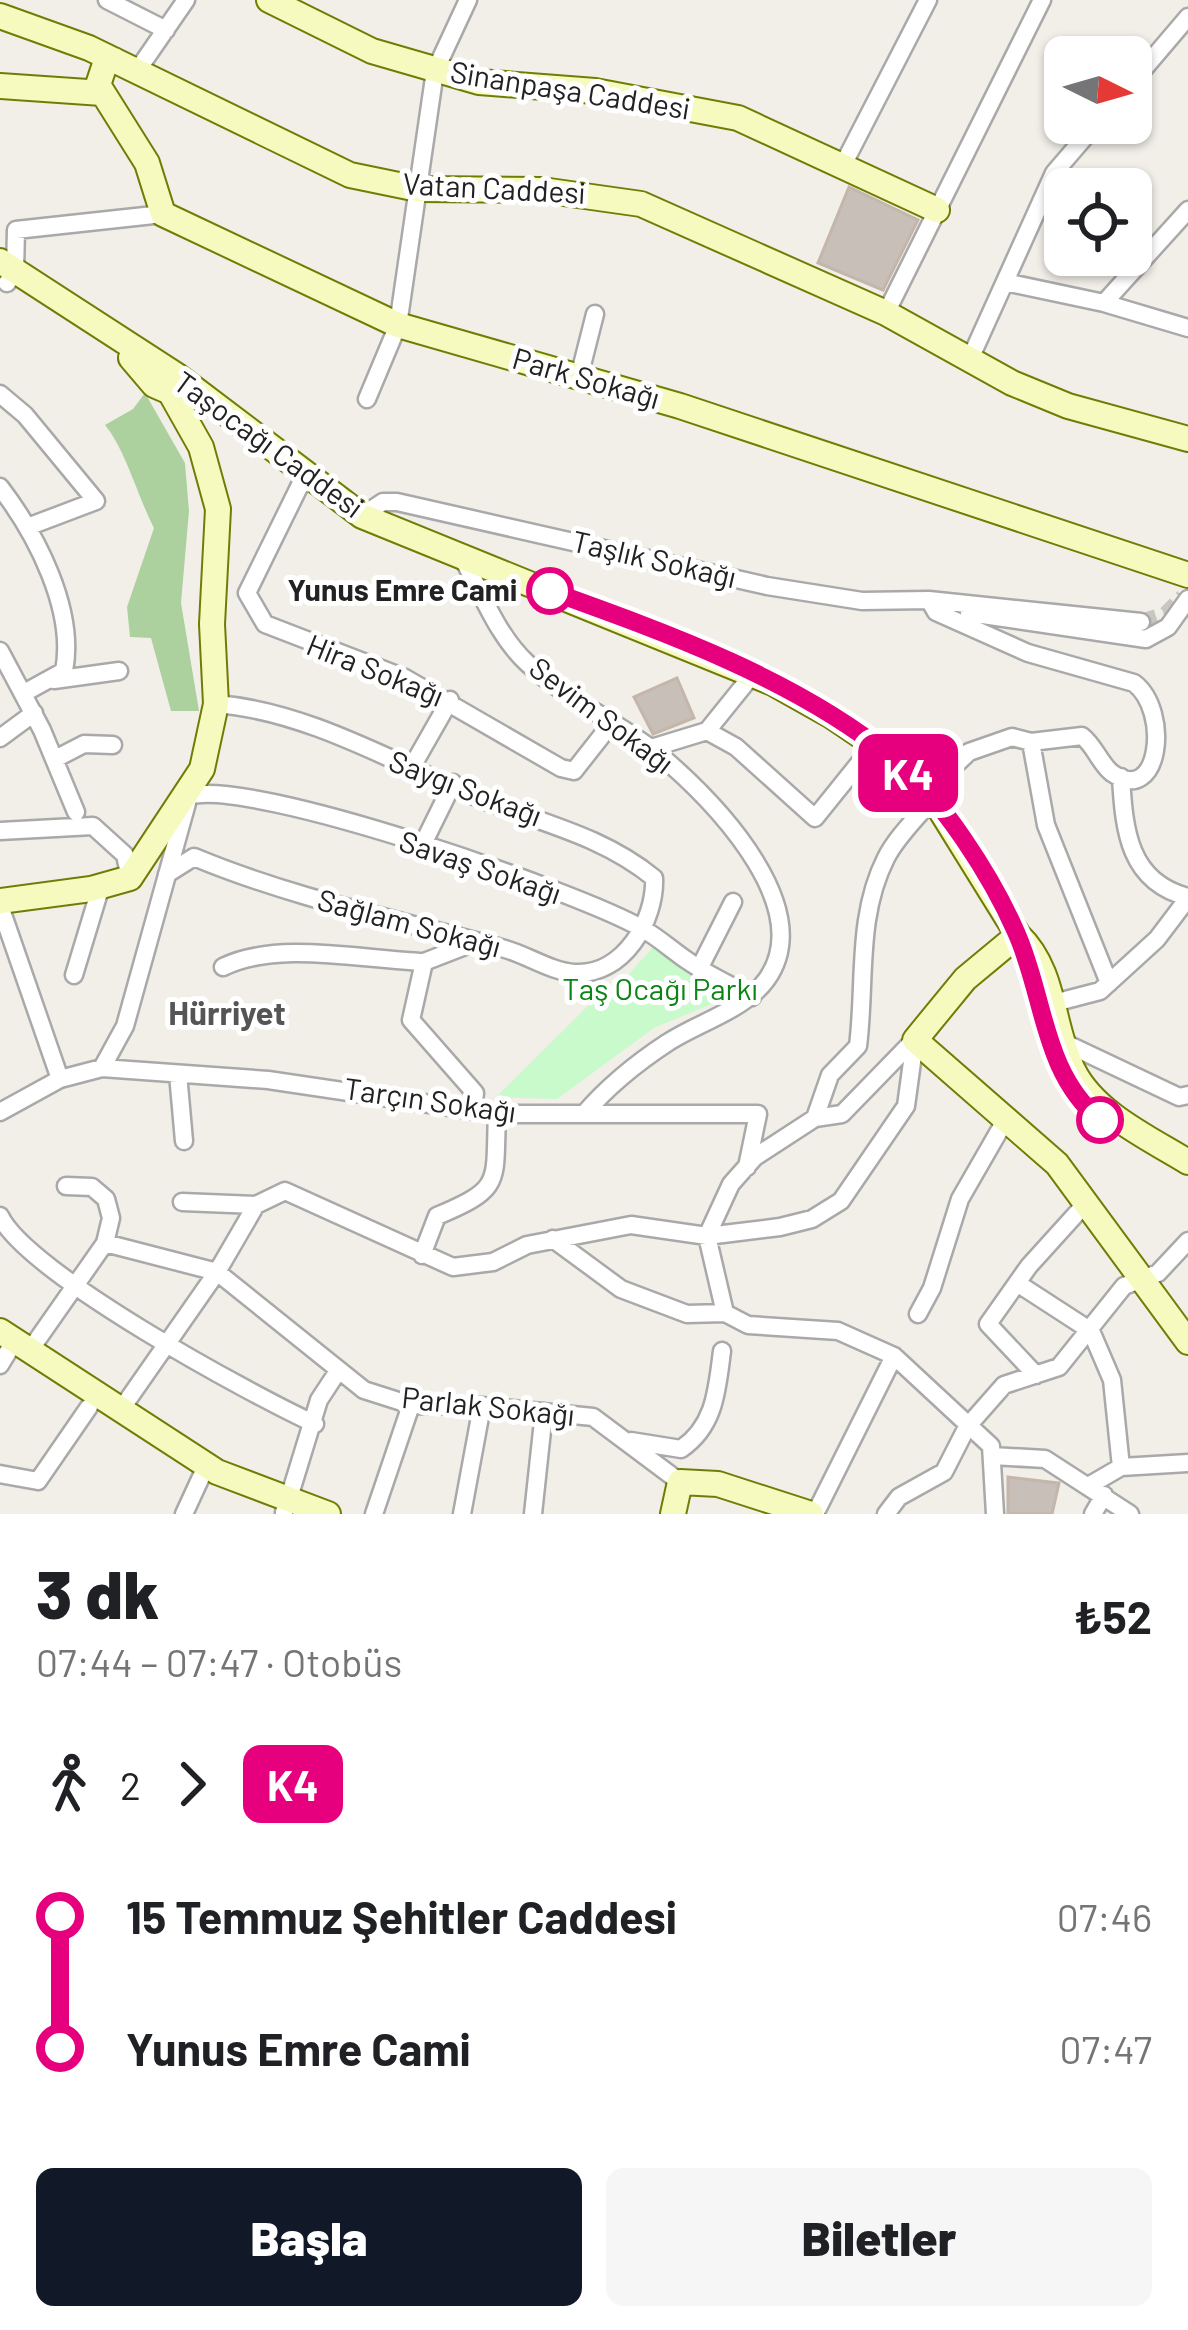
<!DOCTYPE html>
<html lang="tr">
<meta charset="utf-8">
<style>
:root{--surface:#fff;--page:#f6f6f6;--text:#202124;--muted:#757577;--accent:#111827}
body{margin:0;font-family:Barlow,sans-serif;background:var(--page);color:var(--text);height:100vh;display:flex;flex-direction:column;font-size:45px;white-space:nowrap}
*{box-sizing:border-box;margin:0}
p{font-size:39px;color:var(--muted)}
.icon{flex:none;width:66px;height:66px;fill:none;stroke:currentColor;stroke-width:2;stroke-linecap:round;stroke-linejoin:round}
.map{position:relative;height:1514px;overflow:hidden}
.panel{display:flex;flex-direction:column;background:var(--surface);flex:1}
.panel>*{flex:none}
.badge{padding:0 24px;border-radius:18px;font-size:42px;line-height:78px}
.needle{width:78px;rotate:95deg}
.buttons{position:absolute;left:1044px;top:36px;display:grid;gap:24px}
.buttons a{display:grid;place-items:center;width:108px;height:108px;border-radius:18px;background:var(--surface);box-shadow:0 3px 9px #0004;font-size:60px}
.map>.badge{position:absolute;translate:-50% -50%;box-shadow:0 0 0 6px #fff}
.legs{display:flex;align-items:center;gap:18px;height:132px;padding:0 36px;font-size:39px}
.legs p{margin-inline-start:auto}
.summary{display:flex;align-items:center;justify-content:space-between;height:204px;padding:0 36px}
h1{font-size:66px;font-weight:800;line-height:90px}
.action{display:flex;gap:24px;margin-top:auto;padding:24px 36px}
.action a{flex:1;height:138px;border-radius:18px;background:var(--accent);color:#fff;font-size:48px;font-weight:800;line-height:138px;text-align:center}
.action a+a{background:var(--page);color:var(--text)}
ul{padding:0 36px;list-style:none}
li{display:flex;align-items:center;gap:42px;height:132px;font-size:45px}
li i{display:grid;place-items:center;width:18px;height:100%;margin:0 15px;background:currentColor}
li i::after{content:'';width:30px;height:30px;margin:-15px;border:9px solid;border-radius:50%;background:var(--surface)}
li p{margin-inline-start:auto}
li:first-child i{background:linear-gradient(#0000 50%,currentColor 0)}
li:last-child i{background:linear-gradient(currentColor 50%,#0000 0)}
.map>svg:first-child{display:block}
.forest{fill:#add19e}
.park{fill:#c8facc}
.building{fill:#c7bfb8;stroke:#c4b6ab;stroke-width:3}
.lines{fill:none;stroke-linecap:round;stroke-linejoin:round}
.street-tunnel{stroke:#c8c6c1;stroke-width:16;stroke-dasharray:16 8;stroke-linecap:butt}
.street-casing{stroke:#a9a9a9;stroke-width:21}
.secondary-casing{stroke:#707d05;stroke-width:28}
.street{stroke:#fff;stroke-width:16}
.secondary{stroke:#f7fabf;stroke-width:24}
.line-1-casing{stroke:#fff;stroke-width:27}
.line-1{stroke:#e6007e;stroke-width:18}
.stop-1-dot{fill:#fff;stroke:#e6007e;stroke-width:6}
.labels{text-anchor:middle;stroke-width:10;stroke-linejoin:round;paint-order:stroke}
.street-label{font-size:30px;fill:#222;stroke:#fff}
.stop-label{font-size:30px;font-weight:bold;fill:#222;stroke:#fff;text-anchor:end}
.park-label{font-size:30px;fill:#0c8416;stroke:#fff}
.neighbourhood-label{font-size:33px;font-weight:bold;fill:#555;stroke:#fff}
</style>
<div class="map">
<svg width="1188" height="1514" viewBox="0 0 1188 1514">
<rect width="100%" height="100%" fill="#f2efe9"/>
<path class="forest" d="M145 393 185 463 189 511 181 603 199 711H171L151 638 130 637 127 607 154 528C138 497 125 449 105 425L133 409Z"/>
<path class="park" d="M653 947 729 988 718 993 719 1001 654 1028 557 1099 496 1097 604 990 613 992Z"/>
<path class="building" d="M849 187 918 220 883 290 818 263Z
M677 678 694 718 653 734 634 697Z
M1008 1477 1059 1483 1052 1514H1008Z"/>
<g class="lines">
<path class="street-tunnel" d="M1141 622 1166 614 1183 597"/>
<g class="street-casing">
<path id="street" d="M107 0 166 30
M137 71 186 0
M1131 84 1188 17
M843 165 928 0
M1005 282 1104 303 1188 328
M7 283 15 272 16 230 163 214
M1104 303 1188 210
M886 313 1042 0
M970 359 1054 173 1097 123
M579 377 595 314
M0 394 25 415 96 501 30 526
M367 399 398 325 435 71 468 0
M304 477 247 593 265 624 405 678 561 768 574 771 611 724
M0 487C36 534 76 610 64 671L24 693
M362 516 383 502H397L767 586 862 601 929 600 1141 622
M464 561C483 596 498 636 527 663 569 702 626 725 669 763 720 808 816 909 767 979 745 1010 699 1022 667 1043 635 1064 609 1085 584 1114
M969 613 1146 639 1168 627 1188 599
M0 651 42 730 76 812
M54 680 119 671
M707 731 736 747 815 818 873 746
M707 731 753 674
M0 738 34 713
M1031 742 1046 825 1109 983
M648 749 707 731
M55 759 84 744 113 745
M413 765 450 700
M1121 777C1124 831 1129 882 1188 897
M927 792 969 752 1012 737 1031 742 1082 736C1095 746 1100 764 1112 773 1160 807 1171 711 1134 683L1028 653 936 612 929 600
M0 831 93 826 125 855 130 878
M423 844 453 783
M167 874 194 857C295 899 400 920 505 949 527 955 552 972 575 973 623 976 656 920 654 878 604 837 545 824 486 801 401 767 310 711 216 704
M0 906 60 1079
M223 967C278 940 363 960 424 962
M699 969 733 902
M74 975 101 886
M1054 1003 1100 991 1157 939 1188 898
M1065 1043 1179 1097 1188 1095
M102 1068 125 1026 189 796C250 777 579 892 643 929 659 938 673 951 688 961 708 975 731 985 752 997
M178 1074 184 1141
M473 1109 475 1093 411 1020 424 962 473 943
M0 1112 60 1079 102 1068 268 1080 497 1114H758L747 1167
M815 1118 830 1075 858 1046C866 983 856 917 886 858 897 836 918 817 933 798
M182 1202 256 1205 285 1191 453 1267 493 1262 527 1245 631 1225 707 1236 780 1227 812 1219 841 1201 906 1106 915 1040
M0 1216C27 1273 250 1394 315 1424
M553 1239 621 1289 687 1314 725 1313 748 1325 838 1331 894 1356 991 1446 995 1514
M105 1243 217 1272 364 1390 411 1405 482 1406 593 1417 680 1482
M422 1255 437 1216C504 1188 494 1183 497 1114
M1017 1283 1091 1331 1112 1380 1121 1467
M725 1313 707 1236 731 1184 755 1157 815 1118 842 1114 914 1040
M918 1314 932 1288 960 1199 1006 1119
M28 1353 105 1243 111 1218 106 1199 92 1187 66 1186
M0 1365 14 1342
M1036 1375 988 1324 1029 1266 1086 1203
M120 1411 217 1272 256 1205
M631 1441 681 1449C715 1426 717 1390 722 1351
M992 1456 1045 1459 1130 1514
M0 1474 38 1481 89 1407
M1090 1485 1121 1467 1188 1463
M288 1501 319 1400 338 1371
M184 1514 202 1475
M284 1514V1512
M374 1514 411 1405
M462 1514 482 1406
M533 1514 544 1412
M815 1514 894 1356
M886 1514 899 1497 944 1472 967 1427 1004 1385 1059 1367 1124 1286 1158 1273 1188 1241
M1093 1514 1104 1495"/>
</g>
<g class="secondary-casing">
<path id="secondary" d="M269 0 372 51 479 82 595 91 738 118 937 210
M0 16 89 48 350 175 418 189 542 190 641 204 886 313 1012 383 1068 406 1188 439
M114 60 105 64 98 85 147 163 163 214 398 325 680 406 1188 575
M0 86 102 93
M0 261 176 375 362 516 773 683 830 715 894 758 933 798 1018 935C1056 971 1051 1026 1073 1070 1094 1113 1149 1138 1188 1162
M0 901 91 889 130 878 202 769 216 704 212 624 218 509 201 447 170 392 154 385 131 358
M1018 935 965 979 915 1040 1057 1164 1188 1342
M0 1331 217 1472 328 1514
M673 1514 680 1482 718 1484 811 1514"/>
</g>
<use href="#street" class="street"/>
<use href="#secondary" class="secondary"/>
</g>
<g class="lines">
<g class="line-1-casing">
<path id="line-1" d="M550 591C667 633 798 680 895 760 941 797 992 877 1016 932 1045 996 1042 1072 1100 1120"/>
</g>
<use href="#line-1" class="line-1"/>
</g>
<g class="stop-1-dot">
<circle cx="550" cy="591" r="21"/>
<circle cx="1100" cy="1120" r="21"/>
</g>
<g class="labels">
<g class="street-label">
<text transform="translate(570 91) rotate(9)" y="10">Sinanpaşa Caddesi</text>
<text transform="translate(494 189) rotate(3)" y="10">Vatan Caddesi</text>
<text transform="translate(586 379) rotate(16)" y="10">Park Sokağı</text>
<text transform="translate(268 445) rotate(36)" y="10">Taşocağı Caddesi</text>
<text transform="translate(654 560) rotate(13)" y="10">Taşlık Sokağı</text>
<text transform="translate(375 671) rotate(22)" y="10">Hira Sokağı</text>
<text transform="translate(601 716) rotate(37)" y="10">Sevim Sokağı</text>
<text transform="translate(465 789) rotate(21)" y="10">Saygı Sokağı</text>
<text transform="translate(480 868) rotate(19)" y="10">Savaş Sokağı</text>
<text transform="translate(409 924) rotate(15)" y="10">Sağlam Sokağı</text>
<text transform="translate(430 1101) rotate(8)" y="10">Tarçın Sokağı</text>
<text transform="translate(488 1407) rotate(6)" y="10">Parlak Sokağı</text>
</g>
<g class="stop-label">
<text x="517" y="601">Yunus Emre Cami</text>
</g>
<g class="park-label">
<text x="660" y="1000">Taş Ocağı Parkı</text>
</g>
<g class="neighbourhood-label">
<text x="227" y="1025">Hürriyet</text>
</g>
</g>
</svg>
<div class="buttons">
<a><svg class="needle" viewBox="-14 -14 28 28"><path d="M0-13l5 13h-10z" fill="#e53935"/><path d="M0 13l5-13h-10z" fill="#757577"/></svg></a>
<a><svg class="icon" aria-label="locate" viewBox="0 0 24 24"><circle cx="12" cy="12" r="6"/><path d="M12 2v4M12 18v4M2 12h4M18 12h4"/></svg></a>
</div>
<b class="badge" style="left:908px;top:773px;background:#e6007e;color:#fff">K4</b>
</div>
<section class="panel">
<div class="summary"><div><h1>3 dk</h1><p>07:44 – 07:47 · Otobüs</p></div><b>₺52</b></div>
<div class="legs"><svg class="icon" aria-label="walk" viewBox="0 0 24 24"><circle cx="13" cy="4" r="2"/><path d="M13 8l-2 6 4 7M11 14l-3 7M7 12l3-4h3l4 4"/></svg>2<svg class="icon" aria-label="forward" viewBox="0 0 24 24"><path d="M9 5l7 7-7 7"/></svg><b class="badge" style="background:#e6007e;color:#fff">K4</b></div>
<ul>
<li><i style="color:#e6007e"></i><b>15 Temmuz Şehitler Caddesi</b><p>07:46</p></li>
<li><i style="color:#e6007e"></i><b>Yunus Emre Cami</b><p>07:47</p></li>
</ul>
<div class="action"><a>Başla</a><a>Biletler</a></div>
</section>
